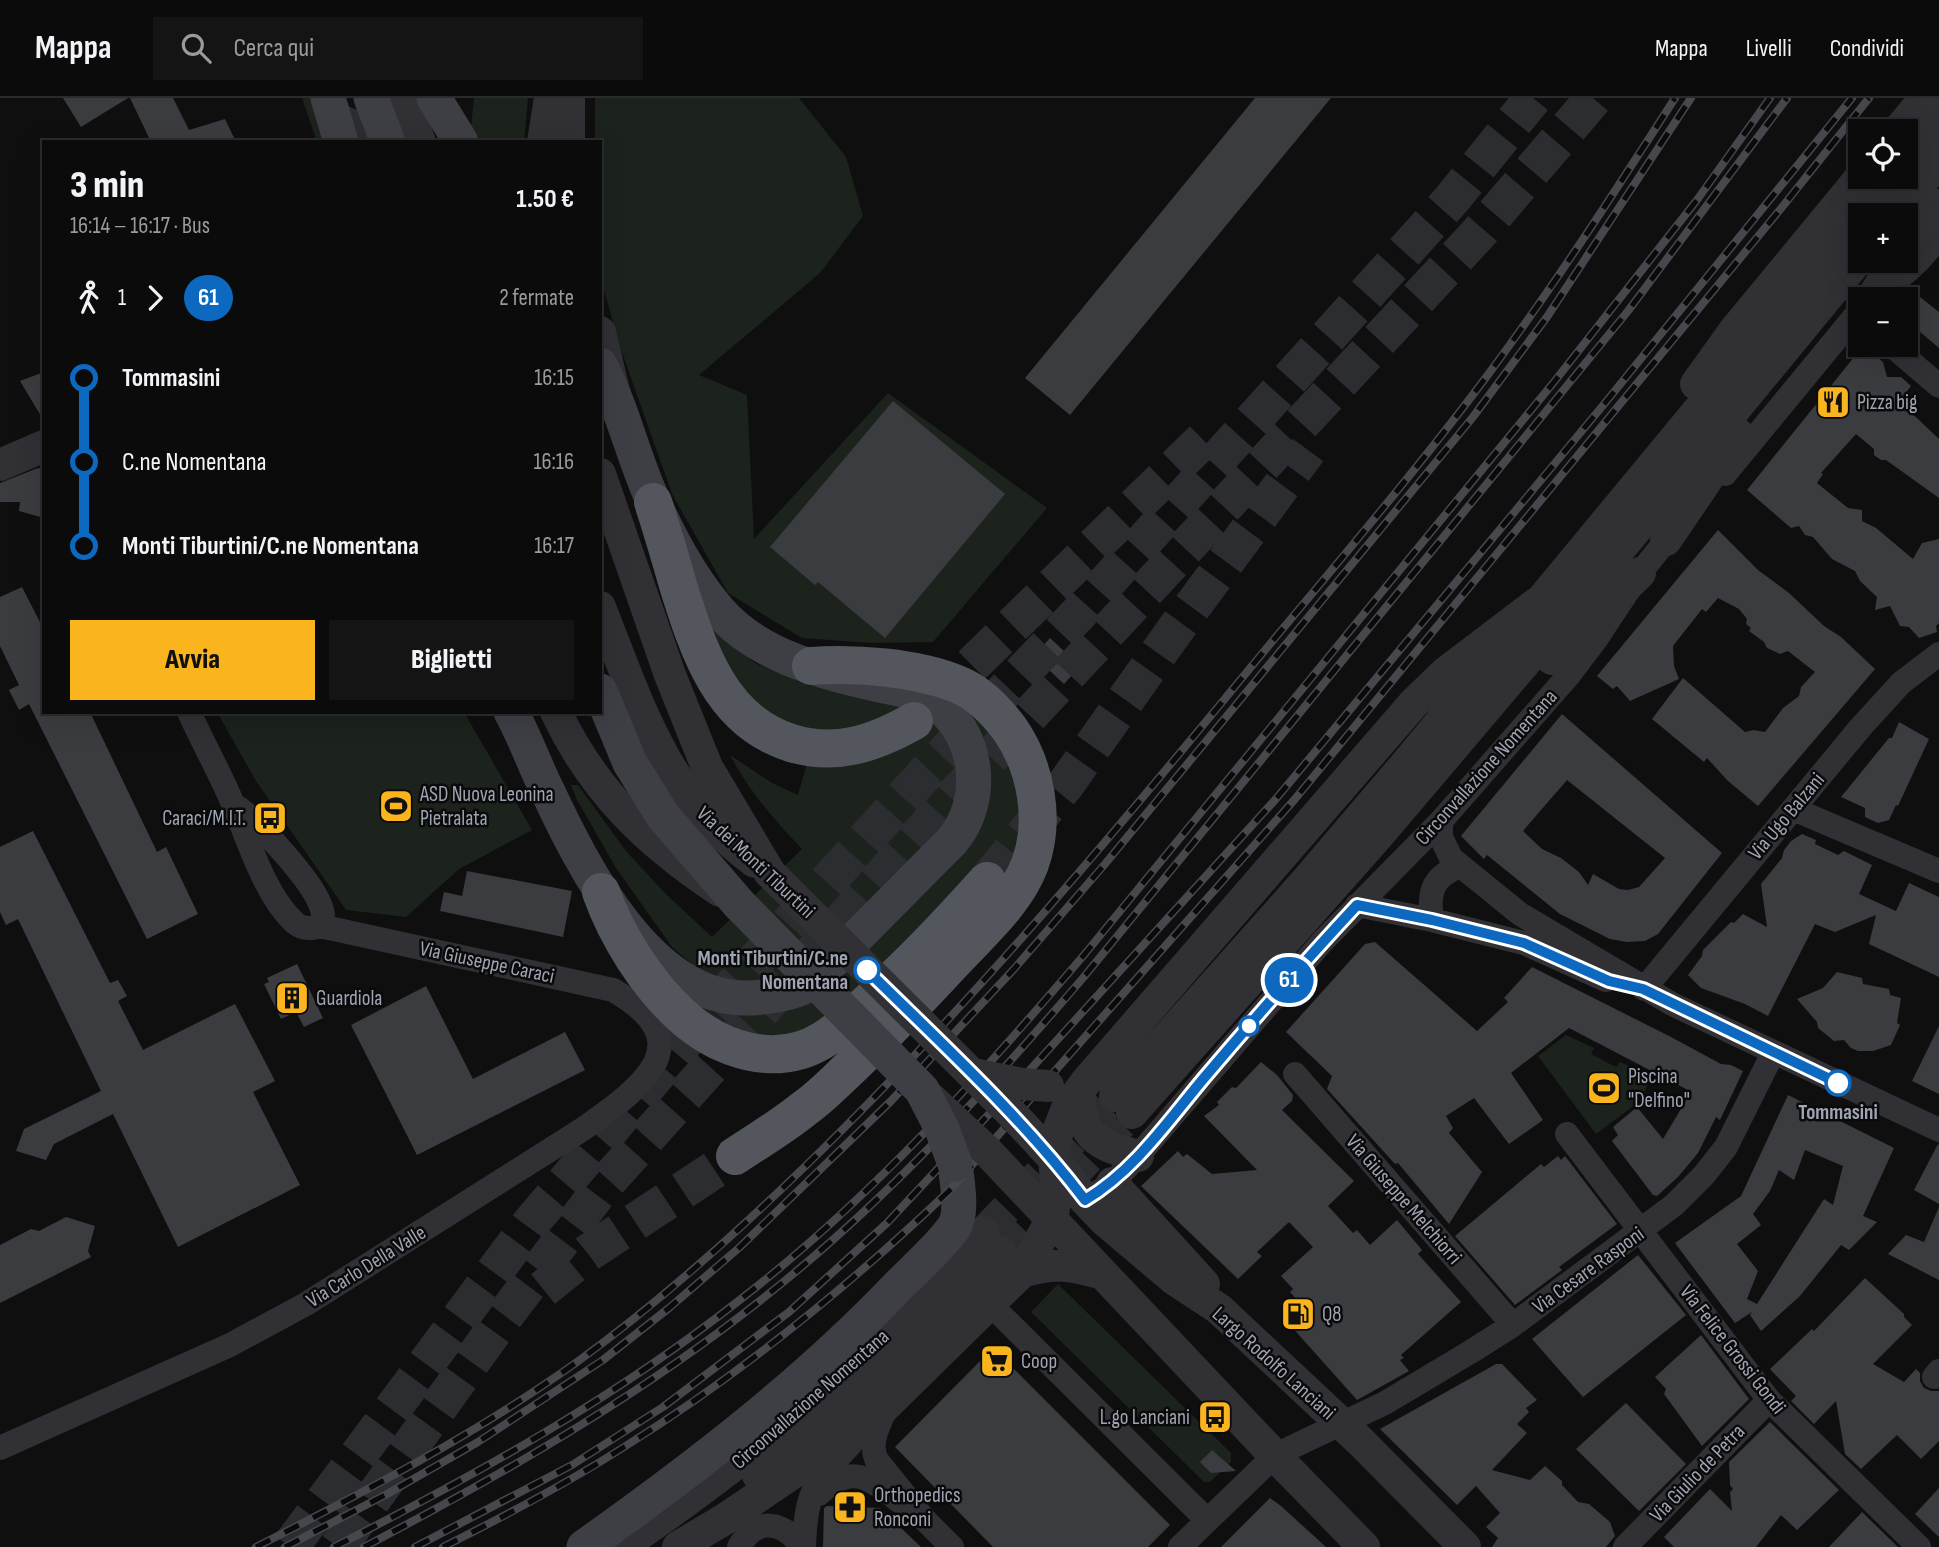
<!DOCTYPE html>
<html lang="it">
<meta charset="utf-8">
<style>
:root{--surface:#0b0b0c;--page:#141415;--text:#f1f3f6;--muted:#9a9b9d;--line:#2b2b2d;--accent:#fab41d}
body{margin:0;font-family:"Sofia Sans Condensed",sans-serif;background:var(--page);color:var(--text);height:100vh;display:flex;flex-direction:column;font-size:26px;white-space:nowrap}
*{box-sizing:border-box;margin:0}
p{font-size:23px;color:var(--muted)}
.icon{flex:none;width:38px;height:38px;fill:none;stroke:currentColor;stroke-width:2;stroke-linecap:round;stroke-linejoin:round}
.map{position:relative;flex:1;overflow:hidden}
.sheet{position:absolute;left:42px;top:42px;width:560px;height:574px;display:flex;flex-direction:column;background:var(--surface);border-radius:0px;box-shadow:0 7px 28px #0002,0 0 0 2px var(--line)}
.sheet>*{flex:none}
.badge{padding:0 14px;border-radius:23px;font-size:24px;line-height:46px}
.fabs{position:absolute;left:1848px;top:21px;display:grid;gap:14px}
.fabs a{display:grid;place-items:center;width:70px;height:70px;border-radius:0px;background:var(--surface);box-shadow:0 7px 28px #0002,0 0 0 2px var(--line);font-size:35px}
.map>.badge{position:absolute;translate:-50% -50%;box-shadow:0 0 0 4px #fff}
.legs{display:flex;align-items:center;gap:10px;height:77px;padding:0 28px;font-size:23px}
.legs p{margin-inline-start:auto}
.headline{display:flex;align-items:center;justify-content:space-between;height:119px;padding:0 28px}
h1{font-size:38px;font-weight:800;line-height:52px}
.cta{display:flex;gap:14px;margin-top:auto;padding:14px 28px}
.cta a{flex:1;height:80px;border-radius:0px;background:var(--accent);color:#111;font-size:28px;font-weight:800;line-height:80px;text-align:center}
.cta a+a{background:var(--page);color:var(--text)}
ul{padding:0 28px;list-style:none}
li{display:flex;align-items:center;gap:24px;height:84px;font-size:26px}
li i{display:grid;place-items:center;width:10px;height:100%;margin:0 9px;background:currentColor}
li i::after{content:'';width:18px;height:18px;margin:-9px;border:5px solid;border-radius:50%;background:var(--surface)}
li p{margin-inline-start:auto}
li:first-child i{background:linear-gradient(#0000 50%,currentColor 0)}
li:last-child i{background:linear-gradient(currentColor 50%,#0000 0)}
header{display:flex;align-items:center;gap:42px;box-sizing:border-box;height:98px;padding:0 35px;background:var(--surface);border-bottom:2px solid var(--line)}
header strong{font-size:33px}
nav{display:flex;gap:38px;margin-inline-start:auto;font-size:24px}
.search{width:490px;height:63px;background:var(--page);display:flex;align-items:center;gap:18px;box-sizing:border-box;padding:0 24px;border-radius:0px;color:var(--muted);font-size:26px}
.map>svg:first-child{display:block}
.green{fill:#1b231c}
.building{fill:#3b3c40;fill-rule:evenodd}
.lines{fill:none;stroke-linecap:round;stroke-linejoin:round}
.tertiary-tunnel{stroke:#2c2d30;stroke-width:32;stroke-dasharray:32 16;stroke-linecap:butt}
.trunk-tunnel{stroke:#2c2d30;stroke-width:38;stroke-dasharray:38 19;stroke-linecap:butt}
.minor{stroke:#303035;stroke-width:24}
.tertiary{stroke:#303035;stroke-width:32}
.secondary{stroke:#3e3f45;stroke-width:35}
.trunk{stroke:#54565e;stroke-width:38}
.rail-casing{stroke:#47484e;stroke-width:8}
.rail{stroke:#0a0a0b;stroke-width:5;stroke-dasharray:16;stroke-linecap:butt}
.tertiary-bridge{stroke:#303035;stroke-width:32}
.secondary-bridge{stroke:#3e3f45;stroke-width:35}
.line-1-casing{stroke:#fff;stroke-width:16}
.line-1{stroke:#0c69bf;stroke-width:10}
.stop-1-dot{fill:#fff;stroke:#0c69bf;stroke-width:3.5}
.labels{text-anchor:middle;stroke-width:5;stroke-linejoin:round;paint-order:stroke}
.poi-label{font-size:21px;fill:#9fa4b2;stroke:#0a0a0b;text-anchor:start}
.street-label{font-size:21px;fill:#9fa4b2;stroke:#0a0a0b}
.stop-label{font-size:21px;font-weight:bold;fill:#9fa4b2;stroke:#0a0a0b;text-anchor:end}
</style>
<header>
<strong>Mappa</strong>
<div class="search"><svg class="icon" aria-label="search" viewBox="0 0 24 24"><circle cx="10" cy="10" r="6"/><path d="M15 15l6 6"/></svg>Cerca qui</div>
<nav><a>Mappa</a><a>Livelli</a><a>Condividi</a></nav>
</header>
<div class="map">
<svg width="1939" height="1449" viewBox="0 0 1939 1449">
<rect width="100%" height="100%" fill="#0f0f10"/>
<path class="green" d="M302 0H312L325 44H317Z
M474 0H528L524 44H482L471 28Z
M595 0H799L846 59 863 118 820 175 699 277 747 297 754 441 888 295 1047 410 933 544 872 545 802 540 728 495 672 396 619 246 600 178V44H595Z
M708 529 755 565 807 587 915 608 949 640 958 668 961 704 944 737 845 836 787 879 746 885 700 873 672 849 616 770 577 702 571 687H578L626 753 665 795 712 839 802 751C774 722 749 693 730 657L772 685 798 697 807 665 868 627 831 636 794 630 760 611 730 573Z
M966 607 1014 662 1024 727 1011 769 1001 788 976 767 935 816 820 930 793 941 730 935 695 905 770 913 971 744Z
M217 614H464L532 732 459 771 406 819 346 812 256 683Z
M1566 937 1594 950 1591 956 1616 969 1620 964 1652 978 1640 1003 1596 1036 1538 958Z
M1058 1186 1231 1355V1364L1210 1384H1204L1031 1214Z"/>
<path class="building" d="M63 0H128L81 29Z
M130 0H173L189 32 225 21 236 44H151Z
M1255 0H1331L1070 317 1025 280Z
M1916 196 1939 214V250L1906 222V209Z
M1863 248 1883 264 1887 279H1901L1911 288 1899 303 1939 341V400L1886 362H1881L1874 357V351L1856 336 1821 375 1823 376 1817 385 1848 410 1862 412V423L1876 430 1913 461 1922 445 1939 441V525L1936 528 1937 534 1919 540 1909 529 1900 528 1890 508 1875 512 1877 499 1860 483 1855 473 1832 461 1813 439 1805 437 1799 428 1791 430 1747 392Z
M44 274V323L20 283Z
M893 303 1005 396 885 540 818 484 815 487 770 449Z
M38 370 44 371V420L19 413 20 404H0V385Z
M1718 432 1758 472 1789 495 1824 528 1841 539 1875 571 1758 708 1728 683 1707 660 1704 664 1652 621 1683 580 1745 634 1754 632 1765 634 1783 610 1799 598 1801 589 1815 574 1788 553 1780 556 1767 550 1764 544 1749 533 1751 530 1746 526 1747 521 1739 511 1718 500 1706 514 1702 511 1673 548 1674 568 1679 581 1630 603 1617 588 1613 591 1597 578Z
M22 489 44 532V614H90L157 754 166 749 198 816 147 841 29 606 19 612 9 592 19 587 0 548V499Z
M1050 540 1080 568 1064 586 1034 558Z
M1562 616 1722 755 1658 836 1645 843 1627 844 1610 841 1560 816 1487 757 1484 761 1461 738ZM1567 682 1665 760 1639 789 1628 792 1619 791 1593 776 1588 787 1579 774 1561 760 1542 751 1523 733Z
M1899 624 1929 641 1898 708 1896 707 1889 722 1878 725 1865 719V710L1841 699 1889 640H1892Z
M33 733 110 885 118 882 127 898 118 903 143 952 235 906 275 983 253 994 300 1087 178 1149 113 1016 54 1046 46 1062 16 1053 24 1031 101 993 18 821 6 827 0 814V749Z
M1802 736 1816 742 1815 746 1838 757 1844 753 1872 767 1859 796 1896 813 1909 785 1939 799V879L1869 846 1876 817 1835 834 1815 826 1768 918 1745 906 1701 890 1688 877 1702 858 1703 852 1731 824 1734 825 1743 816 1767 829 1761 786 1782 760 1784 752 1791 743Z
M467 773 572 793 563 839 440 813 444 794 462 798Z
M1375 844 1477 933 1508 904 1504 900 1532 869 1671 939 1721 966 1731 967 1743 973 1720 1022 1716 1019 1698 1055 1678 1079 1657 1098 1653 1097 1612 1043 1618 1037 1613 1029 1637 1009 1663 1041 1688 999 1683 996 1686 991 1569 930 1511 975 1543 1022 1509 1046 1474 1000 1446 1018 1453 1030 1449 1035 1482 1074 1449 1126 1398 1065 1395 1066 1327 991 1332 978 1286 934 1365 846Z
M297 866 323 920 304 929 296 914 281 921 264 886 269 884 267 880Z
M1837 874 1862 880 1863 886 1889 891 1890 897 1901 900 1897 925 1900 927 1891 947 1873 953H1858L1851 950 1844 942 1834 943 1818 930 1817 924 1797 901 1823 890Z
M426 888 473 981 565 934 585 972 417 1057 351 927Z
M1939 928V996L1912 983Z
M1261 964 1277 977 1293 997 1292 1003 1282 1012 1354 1083 1328 1108 1353 1135 1357 1132 1370 1147 1397 1122 1422 1152 1418 1156 1461 1204 1401 1257 1404 1260 1400 1262 1409 1273 1357 1302 1282 1218 1299 1204 1290 1194 1293 1191 1281 1178 1313 1149 1289 1124 1257 1154 1262 1158 1238 1181 1141 1088 1178 1053 1183 1059 1187 1056 1212 1076 1257 1072 1204 1018 1219 1007 1217 1004 1232 989 1236 990Z
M1788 997 1894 1050 1863 1118 1877 1124 1849 1152 1841 1147 1800 1198 1761 1233 1750 1217 1752 1214 1735 1225 1675 1145 1741 1098ZM1805 1052 1843 1068 1833 1107 1824 1101 1757 1206 1747 1201 1758 1173 1737 1146 1761 1127 1753 1116 1770 1093 1779 1072 1794 1082Z
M1938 1046 1939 1047V1106L1914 1092Z
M1558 1058 1561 1062 1565 1058 1617 1126 1559 1169 1562 1172 1515 1207 1455 1138 1541 1066 1544 1069Z
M1939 1109V1182L1888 1156 1906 1137 1924 1144Z
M66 1119 95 1128 88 1153 91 1159 0 1205V1147L31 1131 39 1133Z
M1638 1157 1686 1217 1583 1299 1532 1241Z
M1865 1180 1904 1216V1219L1912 1227 1873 1266 1904 1284 1916 1271 1920 1275V1283L1924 1290 1931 1293H1939V1343L1921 1361 1897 1337 1861 1371 1845 1356 1836 1303 1814 1326 1791 1303 1796 1298 1770 1271 1812 1231 1814 1233Z
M1701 1237 1749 1301 1702 1348 1664 1296 1666 1291 1655 1279Z
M993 1250 1170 1427 1148 1449H993L895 1349Z
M1496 1266H1502L1537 1302 1526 1310 1529 1314 1517 1326 1527 1335 1492 1372 1530 1382 1545 1368 1562 1383V1387L1578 1404 1589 1406 1610 1424 1615 1438 1606 1449H1492L1498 1440 1486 1429 1500 1415 1476 1388 1457 1407 1380 1331Z
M1626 1305 1686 1366 1639 1413 1576 1351Z
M1770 1324 1839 1392 1797 1432 1781 1417 1756 1449H1674L1664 1439 1710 1391 1732 1413 1730 1394 1733 1391 1730 1387 1729 1364Z
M1212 1352 1236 1373 1211 1375 1200 1364Z
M1939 1390V1439L1915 1416Z
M1270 1400 1281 1408 1326 1449H1221Z
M827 1408 880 1410 921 1449H823L824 1410Z
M1862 1414 1898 1449H1829Z"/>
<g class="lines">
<path class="tertiary-tunnel" d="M351 44 369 0
M984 1134 1115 998
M1000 1153 1132 1015"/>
<path class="trunk-tunnel" d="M931 607 1204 341
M987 783 1066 686 1175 532 1308 352
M543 1191 588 1155 735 1058
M290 1449 530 1126 720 902 924 677 1080 514 1452 101 1533 0
M338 1449 497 1228 603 1088 957 695 1477 137 1594 0"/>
<path class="minor" d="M1881 192C1905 178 1923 161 1939 138
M1891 247 1939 288
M1725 376 1860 212
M239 710C261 728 316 786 322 812 324 818 323 822 320 828
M1793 711 1939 773
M1441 723V739L1451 760 1520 816 1672 906 1939 1032
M1357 807 1432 822 1524 845 1606 882
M1432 822C1428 794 1432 779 1460 768
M1644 891 1860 630 1901 585 1939 556
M1295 976 1513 1227
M1567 1036 1769 1302 1919 1449
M1098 1094 1112 1085 1138 1058 1322 844 1441 723 1569 577 1597 540 1640 475 1677 429
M990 1206 1207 1422
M1934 1279 1939 1273
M886 1310C879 1328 869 1342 876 1361L925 1422 952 1449
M0 1350 230 1247 306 1206 583 1031C642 989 705 945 613 892L320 828C311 831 302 831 295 825 265 798 249 743 233 706 220 675 203 645 189 614
M819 1396C852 1365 868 1379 899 1403
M739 1449C756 1418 783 1423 802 1449
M804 1449C805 1427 806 1403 818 1384 827 1370 840 1358 851 1346
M1180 1449 1266 1366 1290 1350 1385 1305 1472 1253 1513 1227 1674 1107 1704 1077 1726 1049 1773 955
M1625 1449 1769 1302"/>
<path class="tertiary" d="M403 0 420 44
M569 0V44
M1898 33 1925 0
M543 44 550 0
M1906 63 1939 22
M1860 117 1892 79
M1895 117 1939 63
M1906 151 1939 107
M1875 195 1896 163
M600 234 614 293
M1696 286 1734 233 1861 79
M0 367 44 348
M600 376 670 577 707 669 770 775
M1666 442 1738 336
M600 509C638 606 667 700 755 764
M1552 561 1640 475
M556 614C594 694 648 745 720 793
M1080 994C1079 1039 1098 1047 1138 1058
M1115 998 1308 781 1405 667 1860 117
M1132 1015 1377 739 1573 508 1860 159
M1015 1019 1054 1061 1085 1102 1104 1122 1175 1182 1219 1211 1360 1343 1465 1449
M986 1052 1276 1359 1364 1449
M1112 1085 1204 1186
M1022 1174C1055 1164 1071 1167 1103 1176
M758 1377 879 1275 1000 1153
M620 1449C658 1425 693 1398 729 1371 821 1299 905 1220 984 1134
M678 1449 725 1421 870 1323 1022 1174 1052 1121 1057 1093 1054 1061 1057 1036 1067 1010 1085 985 1414 605 1445 575 1537 505"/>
<path class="secondary" d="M328 0 341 44
M371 0 388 44
M434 0 461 44
M600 593 630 665 663 718 739 806
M511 614C525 639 534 666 547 692 583 769 650 903 749 900 770 899 793 896 811 885L952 743C987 702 979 632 932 603 914 592 891 590 871 585 818 573 757 556 720 514 693 483 671 443 654 405 633 360 623 311 600 267
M584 1449C695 1370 805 1286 899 1187 916 1170 941 1148 954 1129 963 1115 957 1082 955 1066"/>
<path class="trunk" d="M653 404C662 432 670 459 678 487 698 551 720 623 791 645 836 659 875 645 914 623
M601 794C617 839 647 886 682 918 720 952 776 971 823 942 844 929 862 910 880 893 918 859 953 821 987 783
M735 1058C759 1042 783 1028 805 1010 822 998 837 982 852 968 890 932 924 895 959 858 985 830 1016 803 1030 766 1046 722 1036 668 1009 630 996 613 978 594 957 586 915 569 856 565 811 568"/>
<g class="rail-casing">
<path id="rail" d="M256 1449C366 1393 476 1336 577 1264 672 1195 758 1116 841 1033 982 892 1110 740 1237 586 1320 485 1406 386 1484 282 1552 191 1614 95 1675 0
M285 1449 389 1395 478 1344 603 1262 669 1210 740 1149 891 1003 1014 871 1105 766 1473 319 1547 219 1691 0
M334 1449C476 1377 615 1300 741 1201 870 1101 978 981 1084 857L1554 284 1697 102 1770 0
M364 1449C513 1371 657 1288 787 1181 897 1091 991 987 1083 880L1628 213 1787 0
M415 1449 572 1367 663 1309 789 1214 887 1125 1019 984 1275 702 1605 305 1852 0
M443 1449C505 1418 566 1386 624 1349 741 1276 849 1188 949 1093L1295 701 1783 108 1869 0"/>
</g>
<use href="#rail" class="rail"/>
<path class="tertiary-bridge" d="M770 775 1015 1019
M973 976 1022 986 1048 988
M928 998 986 1052"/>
<path class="secondary-bridge" d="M739 806 922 992 942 1031 955 1066"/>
</g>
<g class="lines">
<g class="line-1-casing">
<path id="line-1" d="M867 872C942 946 1021 1018 1085 1102 1134 1073 1168 1023 1204 980 1254 921 1305 863 1357 807L1432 822 1524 845 1609 883 1643 891 1838 985"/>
</g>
<use href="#line-1" class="line-1"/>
</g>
<defs>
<g id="restaurant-square" transform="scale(1.75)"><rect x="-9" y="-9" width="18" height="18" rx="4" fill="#fab41d" stroke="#0a0a0b"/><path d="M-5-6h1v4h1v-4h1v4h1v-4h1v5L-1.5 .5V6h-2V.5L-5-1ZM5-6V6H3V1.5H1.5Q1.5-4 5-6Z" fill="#111"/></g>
<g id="stadium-square" transform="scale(1.75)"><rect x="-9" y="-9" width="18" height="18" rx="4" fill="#fab41d" stroke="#0a0a0b"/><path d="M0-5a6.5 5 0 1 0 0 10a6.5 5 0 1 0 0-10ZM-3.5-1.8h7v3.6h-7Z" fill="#111"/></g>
<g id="bus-square" transform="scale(1.75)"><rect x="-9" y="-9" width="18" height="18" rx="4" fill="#fab41d" stroke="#0a0a0b"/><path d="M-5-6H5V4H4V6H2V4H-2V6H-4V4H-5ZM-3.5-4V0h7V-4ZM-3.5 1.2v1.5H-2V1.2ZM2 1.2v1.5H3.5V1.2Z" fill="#111"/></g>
<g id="building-square" transform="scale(1.75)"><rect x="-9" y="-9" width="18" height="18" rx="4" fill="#fab41d" stroke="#0a0a0b"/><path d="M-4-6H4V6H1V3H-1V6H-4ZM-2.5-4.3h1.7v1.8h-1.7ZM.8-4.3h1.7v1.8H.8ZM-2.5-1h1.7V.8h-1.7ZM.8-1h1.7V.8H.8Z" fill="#111"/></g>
<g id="fuel-square" transform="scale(1.75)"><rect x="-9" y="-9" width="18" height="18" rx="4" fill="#fab41d" stroke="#0a0a0b"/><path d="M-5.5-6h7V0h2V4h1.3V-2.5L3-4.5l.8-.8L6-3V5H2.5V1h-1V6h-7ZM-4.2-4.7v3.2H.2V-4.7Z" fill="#111"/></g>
<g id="supermarket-square" transform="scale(1.75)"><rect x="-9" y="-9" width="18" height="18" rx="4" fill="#fab41d" stroke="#0a0a0b"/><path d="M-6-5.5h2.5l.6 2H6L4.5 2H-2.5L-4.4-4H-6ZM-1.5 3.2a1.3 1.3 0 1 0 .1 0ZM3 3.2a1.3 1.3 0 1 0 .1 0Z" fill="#111"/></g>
<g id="pharmacy-square" transform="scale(1.75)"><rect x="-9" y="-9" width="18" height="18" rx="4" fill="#fab41d" stroke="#0a0a0b"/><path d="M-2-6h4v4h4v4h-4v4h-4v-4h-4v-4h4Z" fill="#111"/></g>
</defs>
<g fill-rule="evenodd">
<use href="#restaurant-square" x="1833" y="304"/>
<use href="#stadium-square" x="396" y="708"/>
<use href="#bus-square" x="270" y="720"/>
<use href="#building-square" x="292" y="900"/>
<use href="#stadium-square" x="1604" y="990"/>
<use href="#fuel-square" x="1298" y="1216"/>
<use href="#supermarket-square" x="997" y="1263"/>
<use href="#bus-square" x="1215" y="1319"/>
<use href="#pharmacy-square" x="850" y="1409"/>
</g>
<g class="stop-1-dot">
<circle cx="867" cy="872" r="12"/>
<circle cx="1249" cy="928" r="9"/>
<circle cx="1838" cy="985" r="12"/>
</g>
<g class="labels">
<g class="poi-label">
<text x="1857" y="311">Pizza big</text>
<text x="420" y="703">ASD Nuova Leonina<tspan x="420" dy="24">Pietralata</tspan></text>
<text x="246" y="727" text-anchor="end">Caraci/M.I.T.</text>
<text x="316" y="907">Guardiola</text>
<text x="1628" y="985">Piscina<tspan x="1628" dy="24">"Delfino"</tspan></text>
<text x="1322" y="1223">Q8</text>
<text x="1021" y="1270">Coop</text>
<text x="1190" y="1326" text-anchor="end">L.go Lanciani</text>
<text x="874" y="1404">Orthopedics<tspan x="874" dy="24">Ronconi</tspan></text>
</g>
<g class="street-label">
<text transform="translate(1486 669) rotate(-48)" y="7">Circonvallazione Nomentana</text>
<text transform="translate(1786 718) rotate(-50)" y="7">Via Ugo Balzani</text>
<text transform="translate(756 764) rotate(43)" y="7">Via dei Monti Tiburtini</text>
<text transform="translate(487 864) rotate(12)" y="7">Via Giuseppe Caraci</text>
<text transform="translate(1404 1101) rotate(49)" y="7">Via Giuseppe Melchiorri</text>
<text transform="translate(366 1168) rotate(-32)" y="7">Via Carlo Della Valle</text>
<text transform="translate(1588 1172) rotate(-36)" y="7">Via Cesare Rasponi</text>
<text transform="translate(1733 1251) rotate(52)" y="7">Via Felice Grossi Gondi</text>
<text transform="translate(1274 1265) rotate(42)" y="7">Largo Rodolfo Lanciani</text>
<text transform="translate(810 1301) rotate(-41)" y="7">Circonvallazione Nomentana</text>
<text transform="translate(1697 1375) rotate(-46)" y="7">Via Giulio de Petra</text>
</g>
<g class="stop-label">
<text x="848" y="867">Monti Tiburtini/C.ne<tspan x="848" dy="24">Nomentana</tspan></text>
<text x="1838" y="1021" text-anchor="middle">Tommasini</text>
</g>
</g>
</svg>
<div class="fabs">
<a><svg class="icon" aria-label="locate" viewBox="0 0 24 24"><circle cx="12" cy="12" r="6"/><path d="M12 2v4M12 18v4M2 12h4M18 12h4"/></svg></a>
<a>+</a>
<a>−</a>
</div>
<b class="badge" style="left:1289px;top:882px;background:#0c69bf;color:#fff">61</b>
<section class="sheet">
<div class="headline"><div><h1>3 min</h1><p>16:14 – 16:17 · Bus</p></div><b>1.50 €</b></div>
<div class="legs"><svg class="icon" aria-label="walk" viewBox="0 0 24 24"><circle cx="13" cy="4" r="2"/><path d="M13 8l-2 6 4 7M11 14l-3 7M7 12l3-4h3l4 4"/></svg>1<svg class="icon" aria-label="forward" viewBox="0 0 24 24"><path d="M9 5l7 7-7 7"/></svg><b class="badge" style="background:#0c69bf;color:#fff">61</b><p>2 fermate</p></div>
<ul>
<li><i style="color:#0c69bf"></i><b>Tommasini</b><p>16:15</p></li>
<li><i style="color:#0c69bf"></i><span>C.ne Nomentana</span><p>16:16</p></li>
<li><i style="color:#0c69bf"></i><b>Monti Tiburtini/C.ne Nomentana</b><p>16:17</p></li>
</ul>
<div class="cta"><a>Avvia</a><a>Biglietti</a></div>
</section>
</div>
